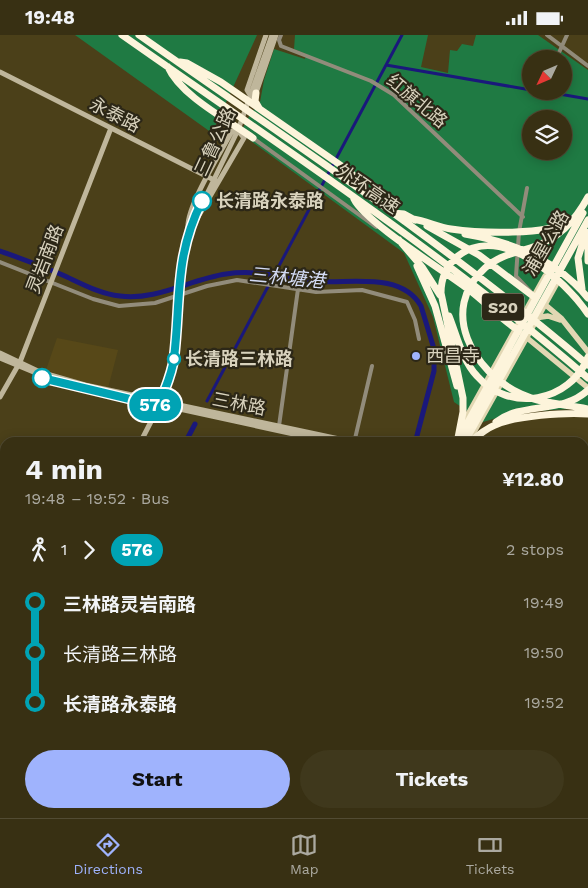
<!DOCTYPE html>
<meta charset="utf-8">
<style>
:root{--surface:#383013;--page:#3f381c;--text:#f1f3f6;--muted:#aba9a0;--line:#524b33;--accent:#9fb3fd}
body{margin:0;font-family:"Work Sans","Noto Sans SC",sans-serif;background:var(--page);color:var(--text);height:100vh;display:flex;flex-direction:column;font-size:19px;white-space:nowrap}
*{box-sizing:border-box;margin:0}
p{font-size:16px;color:var(--muted)}
.icon{flex:none;width:28px;height:28px;fill:none;stroke:currentColor;stroke-width:2;stroke-linecap:round;stroke-linejoin:round}
.map{position:relative;flex:1;overflow:hidden}
.side{position:absolute;left:0px;top:402px;width:589px;height:381px;display:flex;flex-direction:column;background:var(--surface);border-radius:15px 15px 0 0;box-shadow:0 2px 12px #0003,0 0 0 1px var(--line)}
.side>*{flex:none}
.badge{padding:0 10px;border-radius:16px;font-size:18px;line-height:32px}
.needle{width:32px;rotate:226deg}
.tools{position:absolute;left:522px;top:15px;display:grid;gap:10px}
.tools a{display:grid;place-items:center;width:50px;height:50px;border-radius:50%;background:var(--surface);box-shadow:0 2px 12px #0003,0 0 0 1px var(--line);font-size:25px}
.map>.badge{position:absolute;translate:-50% -50%;box-shadow:0 0 0 2px #fff}
.legs{display:flex;align-items:center;gap:8px;height:55px;padding:0 25px;font-size:16px}
.legs p{margin-inline-start:auto}
.head{display:flex;align-items:center;justify-content:space-between;height:85px;padding:0 25px}
h1{font-size:28px;font-weight:700;line-height:38px}
.cta{display:flex;gap:10px;margin-top:auto;padding:10px 25px}
.cta a{flex:1;height:58px;border-radius:30px;background:var(--accent);color:#111;font-size:20px;font-weight:700;line-height:58px;text-align:center}
.cta a+a{background:var(--page);color:var(--text)}
ul{padding:0 25px;list-style:none}
li{display:flex;align-items:center;gap:18px;height:50px;font-size:19px}
li i{display:grid;place-items:center;width:8px;height:100%;margin:0 6px;background:currentColor}
li i::after{content:'';width:12px;height:12px;margin:-6px;border:4px solid;border-radius:50%;background:var(--surface)}
li p{margin-inline-start:auto}
li:first-child i{background:linear-gradient(#0000 50%,currentColor 0)}
li:last-child i{background:linear-gradient(currentColor 50%,#0000 0)}
.status{display:flex;justify-content:space-between;align-items:center;height:35px;padding:0 25px;background:var(--surface);direction:ltr}
.status svg{height:14px;fill:currentColor}
.tab-bar{display:flex;justify-content:space-around;align-items:center;height:70px;border-top:1px solid var(--line);background:var(--surface);font-size:14px;color:var(--muted)}
.tab-bar a{display:grid;justify-items:center;gap:2px}
.tab-bar .selected{color:var(--accent)}
.map>svg:first-child{display:block}
.built{fill:#574818}
.green{fill:#1f7a43;fill-rule:evenodd}
.lines{fill:none;stroke-linecap:round;stroke-linejoin:round}
.canal{stroke:#1a187b;stroke-width:3}
.river{stroke:#1a187b;stroke-width:5}
.street{stroke:#928c7b;stroke-width:4}
.secondary{stroke:#bfb69b;stroke-width:5}
.primary{stroke:#e2d7b3;stroke-width:5.5}
.highway{stroke:#fdf4db;stroke-width:7}
.line-1-casing{stroke:#fff;stroke-width:11}
.line-1{stroke:#00a3b4;stroke-width:8}
.stop-1-dot{fill:#fff;stroke:#00a3b4;stroke-width:2.5}
.poi-dot{fill:#9fb3fd;stroke:#2c2717;stroke-width:2}
.labels{text-anchor:middle;stroke-width:4.5;stroke-linejoin:round;paint-order:stroke}
.shield{fill:#2c2717;stroke:#a49f8b;stroke-width:1}
.shield-label{font-size:16px;font-weight:bold;fill:#d8d2bd}
.street-label{font-size:18px;fill:#d8d2bd;stroke:#2c2717}
.stop-label{font-size:18px;font-weight:bold;fill:#d8d2bd;stroke:#2c2717;text-anchor:start}
.poi-label{font-size:18px;fill:#d8d2bd;stroke:#2c2717;text-anchor:start}
.water-label{font-size:19px;font-style:italic;fill:#d3dbf5;stroke:#2c2717}
</style>
<div class="status"><b>19:48</b><svg viewBox="0 0 49 12"><path d="M0 12V9h3v3zM5 12V6h3v6zM10 12V3h3v9zM15 12V0h3v12zM26 1h20v11H26zM47 4h2v5h-2z"/></svg></div>
<div class="map">
<svg width="588" height="783" viewBox="0 0 588 783">
<rect width="100%" height="100%" fill="#4b4019"/>
<path class="built" d="M57 303 118 315 108 353 81 347 46 335Z"/>
<path class="green" d="M75 0H257L212 98Z
M295 0H428L421 32 448 38 450 15 457 16 462 9 473 11 476 0H538L588 35V373L517 377 483 387 454 367 433 282 404 218 240 98 251 78 260 67 264 45 274 14 305 24 306 19 294 14ZM531 24H564V56H531ZM531 84H564V116H531Z"/>
<g class="lines">
<path class="canal" d="M386 30 531 55
M542 56 588 64
M207 366 402 0"/>
<path class="river" d="M0 216C22 224 45 232 67 242 84 250 101 259 120 261 156 266 191 244 226 239 257 234 283 243 313 246 346 250 400 235 421 271L434 314V336L415 408
M185 408 195 389
M584 615 588 619
M0 644 5 647
M0 765 5 755
M226 779 233 783"/>
<path class="street" d="M281 0 279 5 281 11 371 46 394 60 523 182
M547 0 588 31
M557 22 567 0
M253 103 376 192
M527 153 519 197 516 241 531 257
M0 227 93 264 119 271 155 268 207 251 237 245 316 257 362 255 407 267 415 285 419 304
M279 391 298 254
M354 408 372 331
M0 419 5 421
M584 477 588 470
M2 531 5 526
M584 579 588 582
M0 739 5 742
M66 779 73 783"/>
<path class="secondary" d="M266 0 247 55 250 60 256 58 276 0
M0 37 218 147
M188 193C186 172 221 117 232 96L239 97 244 103
M191 194 244 103
M0 318 40 337 85 350 358 408
M0 323 60 348 335 408
M0 362 20 327 111 93
M140 408 159 371 172 332 179 242 187 200 238 95 272 0
M584 477 588 481
M584 485 588 489
M0 679 5 669
M444 779 451 783
M454 779 462 783
M389 783 392 779
M394 783 397 779"/>
<path class="primary" d="M542 267 561 283 588 317
M535 283 548 281 560 285
M515 293 588 353
M462 390 545 241
M469 406 556 250"/>
<path class="highway" d="M122 0C280 111 442 217 588 343
M139 0C291 107 447 209 588 330
M180 27 187 28 221 47 346 134 353 140 360 155
M168 32C181 61 228 85 253 103
M256 58 255 66 259 73
M588 162C575 186 558 205 530 213 514 218 498 221 485 233 438 275 473 337 521 359 542 369 565 369 588 374
M354 164C365 187 443 235 468 254 484 266 498 281 515 293
M393 178 404 179 415 185
M413 184C426 186 438 192 451 194 478 198 548 201 570 186
M427 191 479 220 533 261
M465 199C513 207 557 225 588 263
M588 199V226
M399 205 422 232 440 260
M417 231 435 271 457 351
M582 254 578 223 586 197
M449 281C457 301 462 325 477 341 509 378 570 368 588 322
M496 387C524 366 561 380 588 355
M462 398 583 178
M457 408 463 377V363L441 258C441 243 447 230 458 221 501 187 565 245 588 279
M464 408 588 185
M469 408C477 401 485 394 495 390 515 381 566 377 588 379
M241 783 244 779
M249 783 251 779
M257 783 259 779
M264 783 267 779"/>
</g>
<g class="lines">
<g class="line-1-casing">
<path id="line-1" d="M42 343 159 371C164 355 172 340 174 323 181 265 174 222 202 166"/>
</g>
<use href="#line-1" class="line-1"/>
</g>
<g class="stop-1-dot">
<circle cx="202" cy="166" r="9"/>
<circle cx="174" cy="324" r="6"/>
<circle cx="42" cy="343" r="9"/>
</g>
<circle class="poi-dot" cx="416" cy="321" r="5"/>
<g class="labels">
<rect class="shield" x="482" y="258.5" width="42" height="27" rx="4"/>
<g class="shield-label">
<text x="503" y="278">S20</text>
</g>
<g class="street-label">
<text transform="translate(417 66) rotate(40)" y="6">红旗北路</text>
<text transform="translate(115 80) rotate(27)" y="6">永泰路</text>
<text transform="translate(215 107) rotate(-65)" y="6">三鲁公路</text>
<text transform="translate(368 154) rotate(35)" y="6">外环高速</text>
<text transform="translate(546 208) rotate(-60)" y="6">浦星公路</text>
<text transform="translate(45 224) rotate(-69)" y="6">灵岩南路</text>
<text transform="translate(239 369) rotate(11)" y="6">三林路</text>
</g>
<g class="stop-label">
<text x="216" y="172">长清路永泰路</text>
<text x="185" y="330">长清路三林路</text>
</g>
<g class="poi-label">
<text x="426" y="327">西昌寺</text>
</g>
<g class="water-label">
<text transform="translate(287 242) rotate(5)" y="7">三林塘港</text>
</g>
</g>
</svg>
<div class="tools">
<a><svg class="needle" viewBox="-14 -14 28 28"><path d="M0-13l5 13h-10z" fill="#e53935"/><path d="M0 13l5-13h-10z" fill="#aba9a0"/></svg></a>
<a><svg class="icon" aria-label="layers" viewBox="0 0 24 24"><path d="M12 4l9 5-9 5-9-5zM3 14l9 5 9-5"/></svg></a>
</div>
<b class="badge" style="left:155px;top:370px;background:#00a3b4;color:#fff">576</b>
<section class="side">
<div class="head"><div><h1>4 min</h1><p>19:48 – 19:52 · Bus</p></div><b>¥12.80</b></div>
<div class="legs"><svg class="icon" aria-label="walk" viewBox="0 0 24 24"><circle cx="13" cy="4" r="2"/><path d="M13 8l-2 6 4 7M11 14l-3 7M7 12l3-4h3l4 4"/></svg>1<svg class="icon" aria-label="forward" viewBox="0 0 24 24"><path d="M9 5l7 7-7 7"/></svg><b class="badge" style="background:#00a3b4;color:#fff">576</b><p>2 stops</p></div>
<ul>
<li><i style="color:#00a3b4"></i><b>三林路灵岩南路</b><p>19:49</p></li>
<li><i style="color:#00a3b4"></i><span>长清路三林路</span><p>19:50</p></li>
<li><i style="color:#00a3b4"></i><b>长清路永泰路</b><p>19:52</p></li>
</ul>
<div class="cta"><a>Start</a><a>Tickets</a></div>
</section>
</div>
<nav class="tab-bar">
<a class="selected"><svg class="icon" aria-label="directions" viewBox="0 0 24 24"><path d="M12 3l9 9-9 9-9-9zM9 14v-3h6M13 9l2 2-2 2"/></svg>Directions</a>
<a><svg class="icon" aria-label="map" viewBox="0 0 24 24"><path d="M3 6l6-2 6 2 6-2v14l-6 2-6-2-6 2zM9 4v14M15 6v14"/></svg>Map</a>
<a><svg class="icon" aria-label="tickets" viewBox="0 0 24 24"><path d="M3 7h18v10H3zM15 7v10"/></svg>Tickets</a>
</nav>
